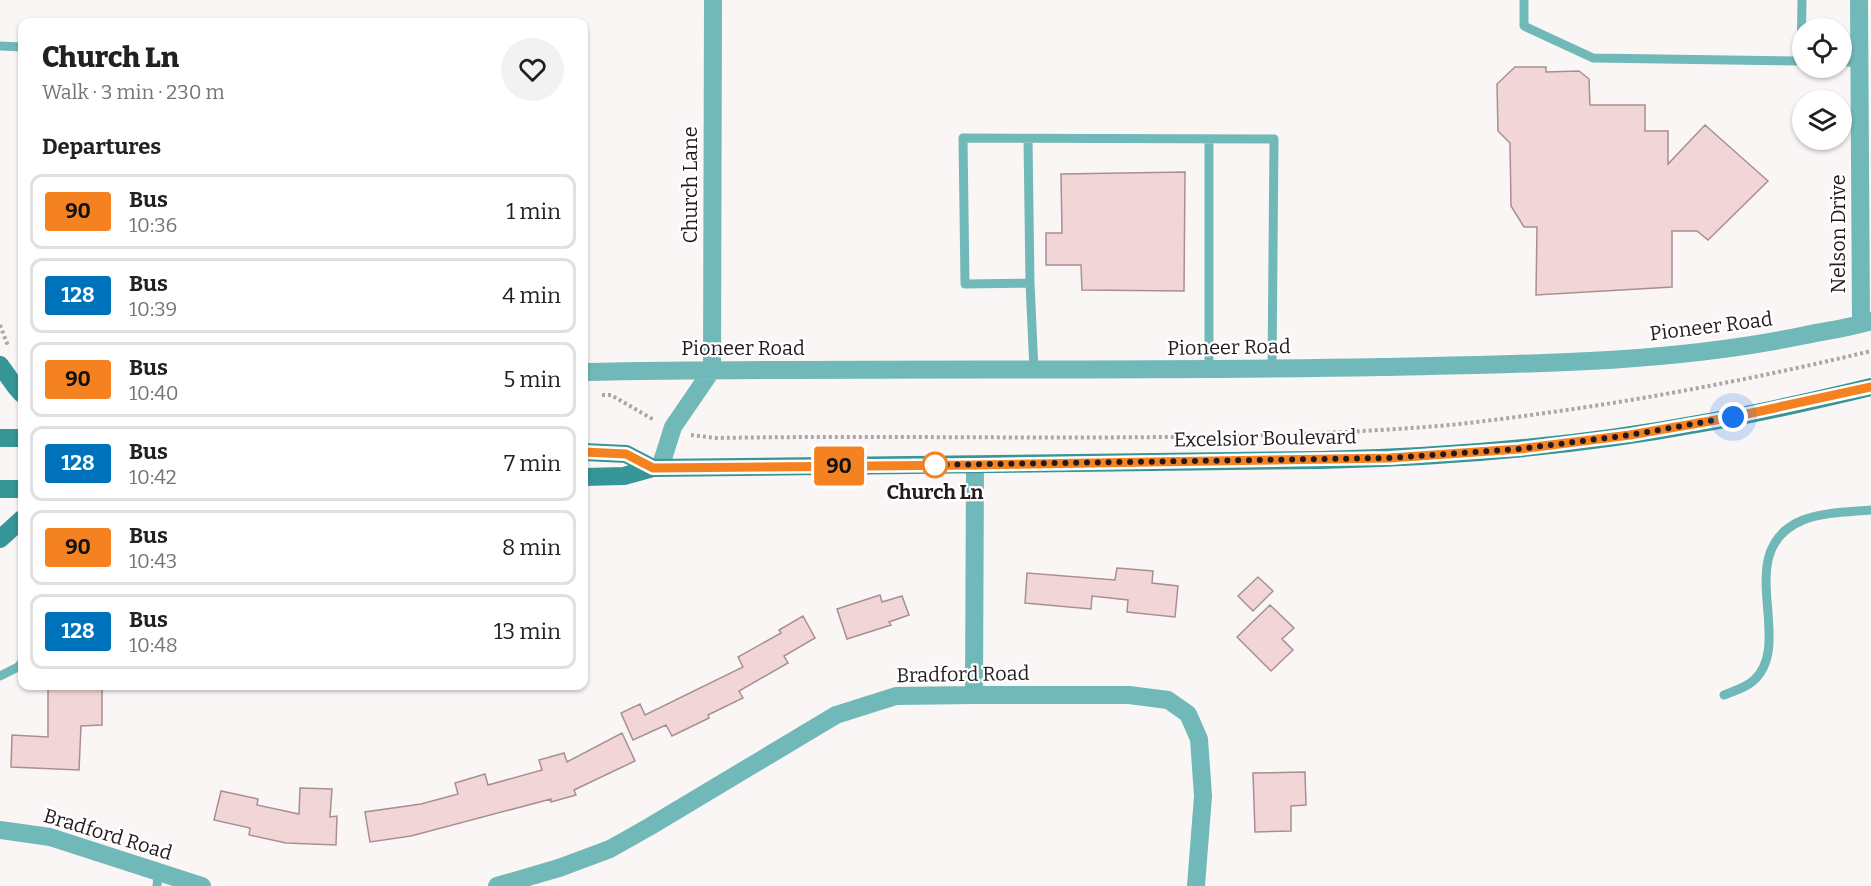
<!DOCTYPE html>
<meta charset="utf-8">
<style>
:root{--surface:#fff;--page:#f2f2f2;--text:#202124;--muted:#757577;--line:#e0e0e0}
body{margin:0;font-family:Bitter,serif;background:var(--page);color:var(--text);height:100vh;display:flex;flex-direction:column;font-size:22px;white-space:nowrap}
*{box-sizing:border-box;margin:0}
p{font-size:20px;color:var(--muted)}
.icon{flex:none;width:33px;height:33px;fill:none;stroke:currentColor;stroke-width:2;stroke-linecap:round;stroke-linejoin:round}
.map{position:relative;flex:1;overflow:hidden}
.panel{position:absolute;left:18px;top:18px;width:570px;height:672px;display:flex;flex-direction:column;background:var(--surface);border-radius:12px;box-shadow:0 2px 4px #0004}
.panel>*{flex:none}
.badge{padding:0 12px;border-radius:4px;font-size:21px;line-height:39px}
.buttons{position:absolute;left:1792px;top:18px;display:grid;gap:12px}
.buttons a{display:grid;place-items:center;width:60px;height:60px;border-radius:50%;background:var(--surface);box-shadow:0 2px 4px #0004;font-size:30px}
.you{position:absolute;width:30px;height:30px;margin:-15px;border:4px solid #fff;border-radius:50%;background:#1a73e8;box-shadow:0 0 0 9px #1a73e833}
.map>.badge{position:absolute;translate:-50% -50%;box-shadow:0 0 0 3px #fff}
h2{padding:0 24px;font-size:22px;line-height:54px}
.round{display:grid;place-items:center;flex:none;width:63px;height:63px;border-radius:32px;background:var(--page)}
.head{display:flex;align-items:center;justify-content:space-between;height:102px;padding:0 24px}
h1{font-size:28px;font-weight:800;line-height:45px}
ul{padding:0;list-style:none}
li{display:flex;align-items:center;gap:18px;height:75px;margin:0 12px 9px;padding:0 12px;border:3px solid var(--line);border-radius:12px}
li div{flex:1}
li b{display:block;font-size:22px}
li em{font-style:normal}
li .badge{min-width:66px;font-weight:700;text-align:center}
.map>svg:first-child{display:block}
.building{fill:#f2d6d7;stroke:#a98f90;stroke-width:1.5}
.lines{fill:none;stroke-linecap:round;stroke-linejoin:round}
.path{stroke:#ada6a7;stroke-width:4;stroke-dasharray:3 3;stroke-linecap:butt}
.lane{stroke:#71b9b9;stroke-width:9}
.street{stroke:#71b9b9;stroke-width:18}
.secondary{stroke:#369596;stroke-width:18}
.line-casing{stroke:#fff;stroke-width:14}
.line{stroke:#f58220;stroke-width:9}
.walk{stroke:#241a1b;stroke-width:6;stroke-dasharray:0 10.8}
.stop-dot{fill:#fff;stroke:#f58220;stroke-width:3}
.labels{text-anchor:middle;stroke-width:4.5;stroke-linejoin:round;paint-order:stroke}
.street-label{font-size:20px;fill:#241a1b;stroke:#fff}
.stop-label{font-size:20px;font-weight:bold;fill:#241a1b;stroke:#fff}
</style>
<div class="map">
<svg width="1871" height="886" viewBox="0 0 1871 886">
<rect width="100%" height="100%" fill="#fbf6f6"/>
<path class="building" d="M1515 67H1546V72L1579 71 1589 79 1590 105H1645V131H1668V164L1705 125 1768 181 1708 240 1697 231H1672V287L1536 295 1537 227H1524L1511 206 1510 143 1498 131 1497 84Z
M1185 172 1184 291 1082 290 1081 265H1046V233H1062L1061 174Z
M1117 568 1153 571 1152 583 1178 586 1175 617 1127 612 1128 600 1092 596 1091 609 1025 603 1027 573 1115 580Z
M1258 577 1273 591 1253 611 1238 596Z
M880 595 882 602 902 596 909 615 889 622 891 625 847 639 837 609Z
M1270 605 1294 628 1282 639 1293 650 1271 671 1237 637Z
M803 616 815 638 784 656 788 663 739 691 743 698 708 715 709 718 672 736 666 725 633 740 621 713 640 704 645 715 743 667 738 657 781 633 779 630Z
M74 686H102V725L81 726 79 770 11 767 12 735 48 737V688H74Z
M622 733 635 761 574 790 576 795 551 802V799L411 836 370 842 365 812 421 804 458 794 455 783 485 774 488 785 542 770 539 760 564 753 567 762Z
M1305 772 1306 805 1291 806V831L1255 832 1253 773Z
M300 788 332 789 330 817 337 816 336 845 286 843 249 835 250 828 214 820 221 791 258 799 257 805 299 814Z"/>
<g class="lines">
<path class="path" d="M0 325 8 346
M602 395H611L654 420
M691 435 716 438C948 434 1179 444 1411 428 1463 425 1516 417 1567 410 1669 395 1771 375 1871 351"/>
<path class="lane" d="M1524 0V26L1593 58 1803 61
M0 46 22 47
M1801 61 1802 0
M1842 62H1860
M1028 139 1030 283
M1034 370 1030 283 965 284 963 138 1274 139 1272 369
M1209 370V139
M0 676 18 667 22 662
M1724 695C1734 691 1745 688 1753 681 1797 643 1729 550 1803 520 1824 512 1848 512 1871 510
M157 886 158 873"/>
<path class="street" d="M1859 0 1861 324
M584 372C849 367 1115 372 1381 367 1522 364 1663 364 1801 336 1825 331 1848 328 1871 321
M660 468 673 427 712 370 713 0
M974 695 975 465
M0 830 50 837 202 886
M497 886 559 868 610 849 649 827 836 715 896 696 974 695H1129L1168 700 1188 714 1199 739 1203 796 1196 886"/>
<path class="secondary" d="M0 365 15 386 22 394
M0 438H22
M584 452 626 454 653 468
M584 477 624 476 653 468 1321 460C1447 457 1573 447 1697 424 1756 414 1813 401 1871 387
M0 489H22
M0 539 22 519"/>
</g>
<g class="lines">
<g class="line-casing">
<path id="line" d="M584 452 626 454 653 468 975 465 1390 458 1519 449 1630 435 1733 417 1871 387"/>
</g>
<use href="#line" class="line"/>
<path class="walk" d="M935 465H930L1390 458 1519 449 1630 435 1733 417"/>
</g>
<circle class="stop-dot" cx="935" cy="465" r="12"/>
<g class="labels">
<g class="street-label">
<text transform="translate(690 185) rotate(-90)" y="7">Church Lane</text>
<text transform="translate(1838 234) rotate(-90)" y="7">Nelson Drive</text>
<text transform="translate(1711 326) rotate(-7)" y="7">Pioneer Road</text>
<text transform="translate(1229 347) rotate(-1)" y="7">Pioneer Road</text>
<text x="743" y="355">Pioneer Road</text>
<text transform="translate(1265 438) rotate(-1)" y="7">Excelsior Boulevard</text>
<text transform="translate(963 674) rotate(-1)" y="7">Bradford Road</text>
<text transform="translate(108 834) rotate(17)" y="7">Bradford Road</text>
</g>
<g class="stop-label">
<text x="935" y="499">Church Ln</text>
</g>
</g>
</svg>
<div class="buttons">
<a><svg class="icon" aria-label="locate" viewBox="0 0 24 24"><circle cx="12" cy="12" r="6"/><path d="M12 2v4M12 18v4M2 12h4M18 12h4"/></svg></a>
<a><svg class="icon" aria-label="layers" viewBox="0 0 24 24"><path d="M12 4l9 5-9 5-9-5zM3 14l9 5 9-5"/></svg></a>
</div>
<div class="you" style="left:1733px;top:417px"></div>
<b class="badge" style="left:839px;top:466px;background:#f58220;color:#111">90</b>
<section class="panel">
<div class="head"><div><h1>Church Ln</h1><p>Walk · 3 min · 230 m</p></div><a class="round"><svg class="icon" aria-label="heart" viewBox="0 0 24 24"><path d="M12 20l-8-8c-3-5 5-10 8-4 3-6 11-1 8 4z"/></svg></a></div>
<h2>Departures</h2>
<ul>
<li><span class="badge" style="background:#f58220;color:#111">90</span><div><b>Bus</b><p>10:36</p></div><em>1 min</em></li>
<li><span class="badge" style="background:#0072bc;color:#fff">128</span><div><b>Bus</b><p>10:39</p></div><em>4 min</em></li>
<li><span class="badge" style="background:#f58220;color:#111">90</span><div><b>Bus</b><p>10:40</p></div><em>5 min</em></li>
<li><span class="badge" style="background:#0072bc;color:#fff">128</span><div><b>Bus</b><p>10:42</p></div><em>7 min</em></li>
<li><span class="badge" style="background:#f58220;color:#111">90</span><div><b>Bus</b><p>10:43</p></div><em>8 min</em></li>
<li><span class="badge" style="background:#0072bc;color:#fff">128</span><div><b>Bus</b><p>10:48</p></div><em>13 min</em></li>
</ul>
</section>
</div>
